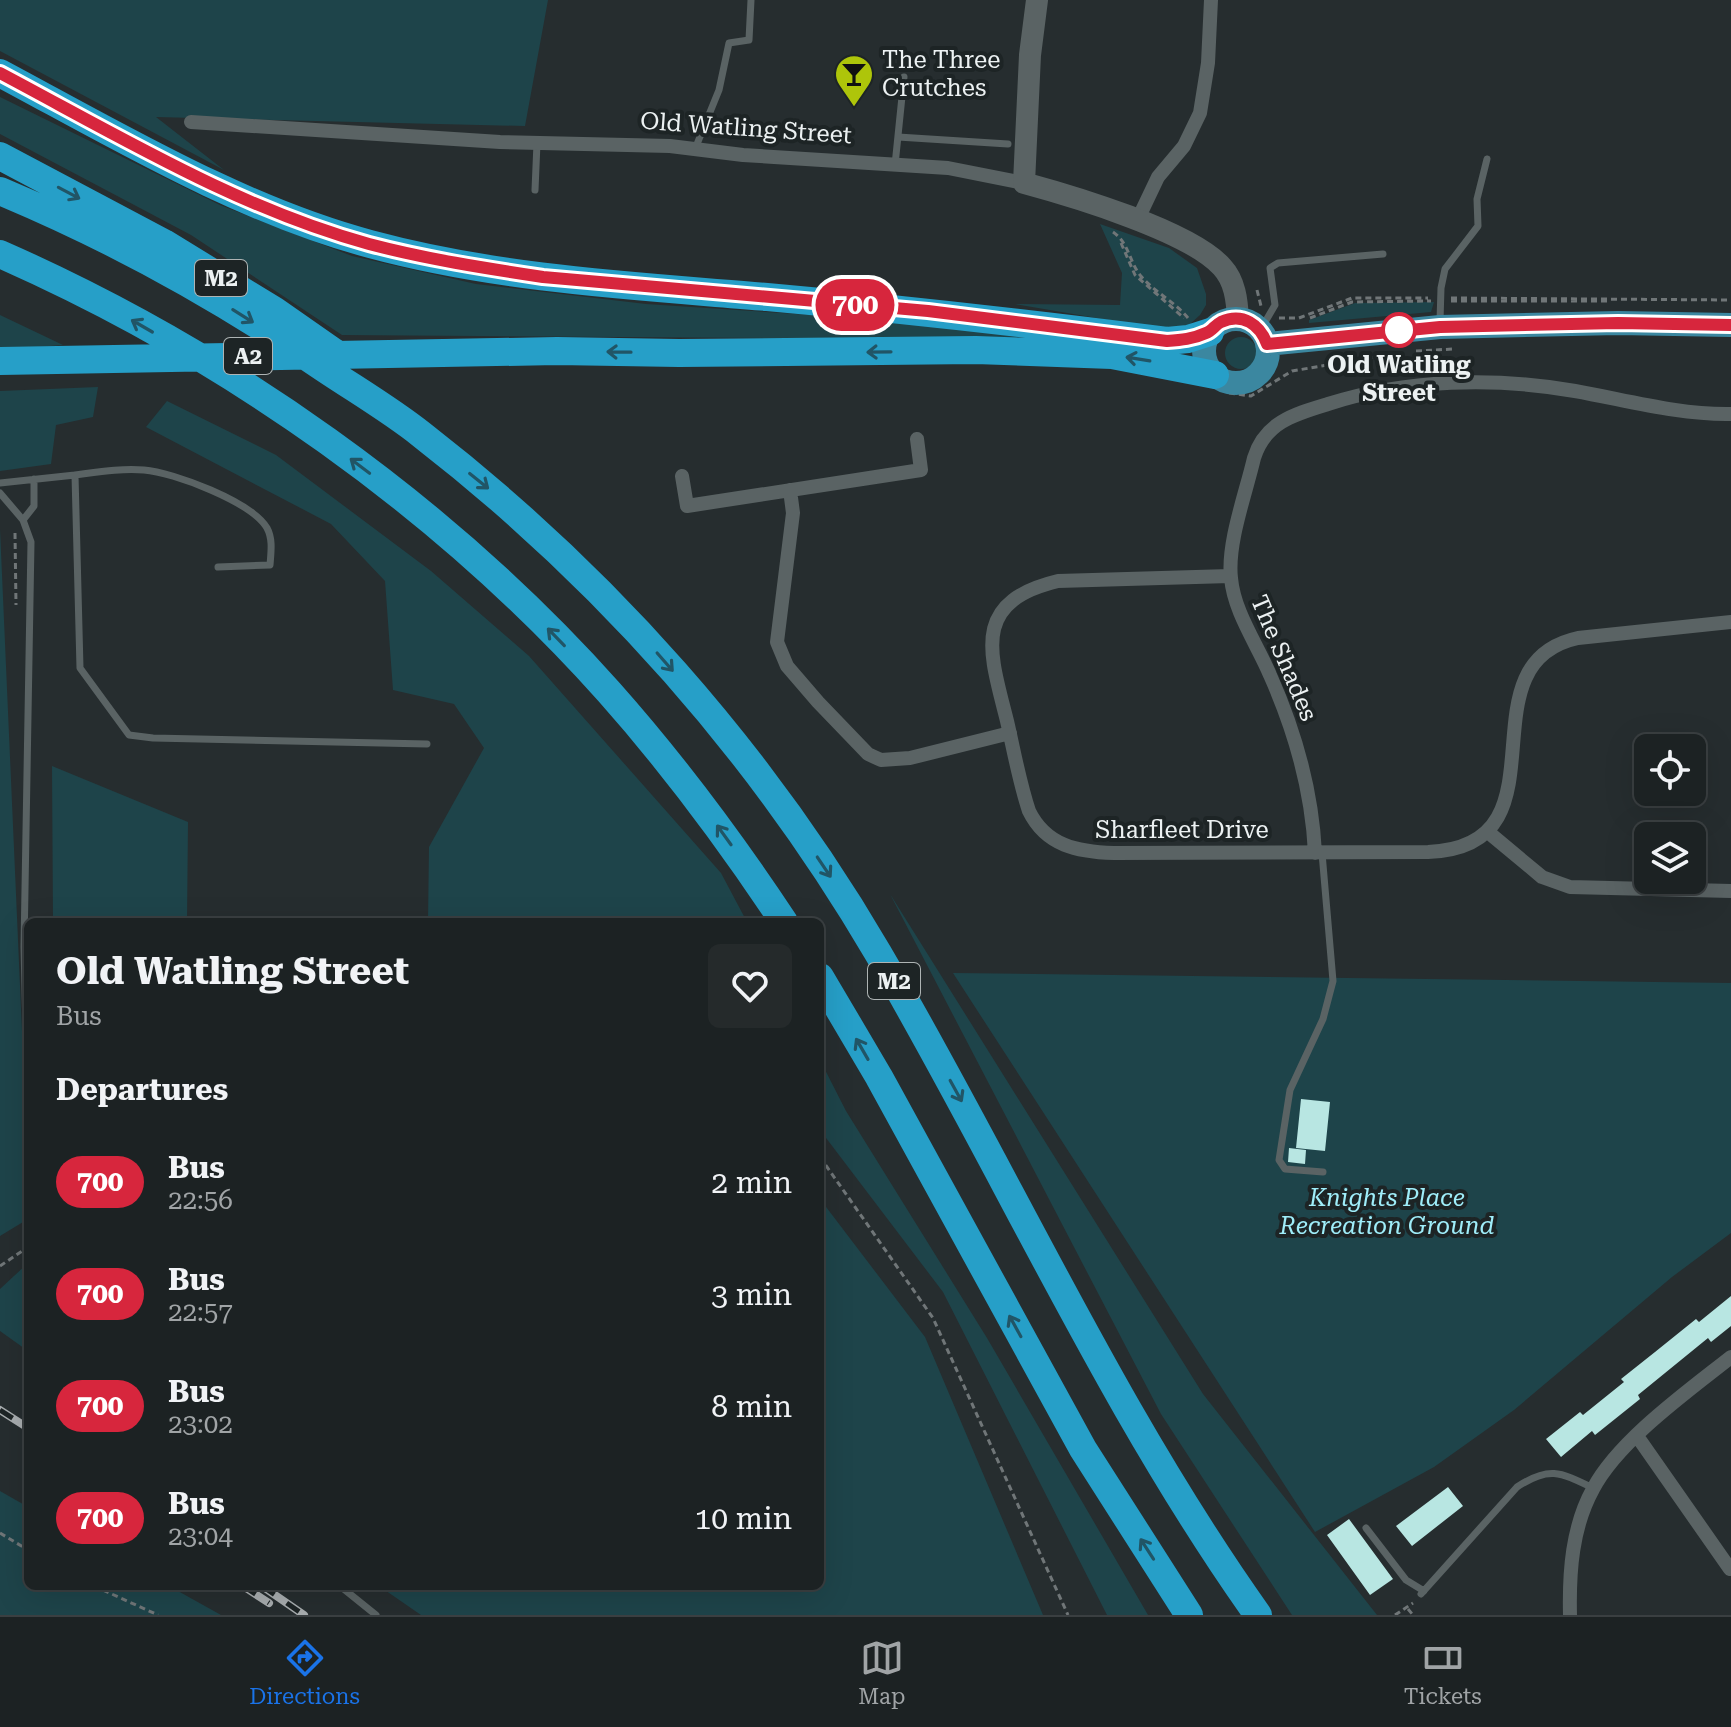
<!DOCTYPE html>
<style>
:root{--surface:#1c2223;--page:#252a2b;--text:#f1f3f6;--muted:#a0a4a6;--line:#3a3f41;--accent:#1a73e8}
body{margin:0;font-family:"Roboto Serif",serif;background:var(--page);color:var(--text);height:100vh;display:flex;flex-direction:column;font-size:30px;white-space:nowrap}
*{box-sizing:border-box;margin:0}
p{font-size:26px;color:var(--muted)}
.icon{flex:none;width:44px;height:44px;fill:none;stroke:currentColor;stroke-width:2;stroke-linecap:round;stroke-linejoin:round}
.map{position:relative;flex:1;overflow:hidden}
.details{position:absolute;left:24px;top:918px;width:800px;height:672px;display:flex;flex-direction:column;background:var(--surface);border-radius:12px;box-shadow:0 8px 32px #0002,0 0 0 2px var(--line)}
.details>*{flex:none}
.badge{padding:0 16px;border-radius:26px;font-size:28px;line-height:52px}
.tools{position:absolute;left:1634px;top:734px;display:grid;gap:16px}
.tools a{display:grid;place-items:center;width:72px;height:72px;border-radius:12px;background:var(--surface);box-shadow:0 8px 32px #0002,0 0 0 2px var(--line);font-size:40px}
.map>.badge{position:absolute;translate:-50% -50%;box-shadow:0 0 0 4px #fff}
h2{padding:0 32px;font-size:30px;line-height:72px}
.round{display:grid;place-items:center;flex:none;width:84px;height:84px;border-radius:12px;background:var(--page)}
.summary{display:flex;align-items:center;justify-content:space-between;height:136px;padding:0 32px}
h1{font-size:38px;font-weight:700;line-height:60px}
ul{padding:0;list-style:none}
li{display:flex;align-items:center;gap:24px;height:112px;padding:0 32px}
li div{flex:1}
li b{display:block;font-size:30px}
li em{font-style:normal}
li .badge{min-width:88px;font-weight:700;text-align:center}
.tabs{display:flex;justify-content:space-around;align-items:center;height:112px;border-top:2px solid var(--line);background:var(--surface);font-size:22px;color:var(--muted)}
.tabs a{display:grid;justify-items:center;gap:4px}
.tabs .current{color:var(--accent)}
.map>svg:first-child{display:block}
.green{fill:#1e444a}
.building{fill:#b8e6e2}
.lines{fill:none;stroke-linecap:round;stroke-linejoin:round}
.path{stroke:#707678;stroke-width:3;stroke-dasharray:6 4;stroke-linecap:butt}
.lane{stroke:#5a6364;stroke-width:7}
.street{stroke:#5a6364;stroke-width:14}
.secondary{stroke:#5a6364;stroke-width:22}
.primary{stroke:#3b87a0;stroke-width:24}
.highway{stroke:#269fc8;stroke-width:28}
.rail-casing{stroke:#a8adaf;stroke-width:8}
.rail{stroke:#1d2425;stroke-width:5;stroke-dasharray:15;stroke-linecap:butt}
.oneway{stroke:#215566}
.line-casing{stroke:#fff;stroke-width:18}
.line{stroke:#d7263d;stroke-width:12}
.stop-dot{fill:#fff;stroke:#d7263d;stroke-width:4}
.labels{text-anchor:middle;stroke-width:8;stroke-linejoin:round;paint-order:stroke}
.shield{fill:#1d2425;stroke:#aeb4b4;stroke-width:2}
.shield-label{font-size:22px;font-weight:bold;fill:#ecf1f2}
.poi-label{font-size:24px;fill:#ecf1f2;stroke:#1d2425;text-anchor:start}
.street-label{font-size:24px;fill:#ecf1f2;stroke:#1d2425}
.stop-label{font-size:24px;font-weight:bold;fill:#ecf1f2;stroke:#1d2425}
.park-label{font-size:24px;font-style:italic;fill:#9fedf9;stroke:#1d2425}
</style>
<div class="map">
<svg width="1731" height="1615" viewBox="0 0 1731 1615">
<rect width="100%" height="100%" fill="#262d2f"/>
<path class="green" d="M0 0H548L525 126 156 117 224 170 0 51Z
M0 97 220 205 352 256 476 284 646 304 856 318 1071 340 342 335 191 235 0 134Z
M1100 224 1169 248 1197 268 1206 294V305L1200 315 1189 325 1161 329 1015 304 1120 305 1122 273Z
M1434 302 1431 312 1309 323V320L1355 303Z
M0 315 63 345 0 350Z
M1225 353a16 16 0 1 1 32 0a16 16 0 1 1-32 0Z
M98 387 93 417 56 425 51 464 0 471V391Z
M167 401 276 455 431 571 529 656 721 873 747 922H428L429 847 484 748 454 704 393 690 385 581 331 524 146 427Z
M0 529 28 1168V1219L0 1236Z
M52 766 188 822 187 922H53Z
M890 894 1203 1394 1377 1615H1292L1290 1612 1161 1414Z
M953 973 1731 983V1233L1672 1277 1514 1410 1434 1467 1315 1532Z
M820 1060 846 1111 987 1338 1148 1615H1107L943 1292 820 1130Z
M820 1199 925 1337 1043 1615H421L379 1586H820Z
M28 1263V1351L0 1331V1289Z
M0 1491 28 1507V1586H169L221 1615H0Z"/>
<path class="building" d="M1301 1099 1330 1102 1325 1151 1296 1148Z
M1289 1148 1306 1150 1305 1164 1288 1162Z
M1731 1296V1326L1711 1342 1708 1338 1638 1395 1640 1399 1595 1435 1592 1431 1561 1457 1546 1439 1580 1412 1583 1415 1624 1382 1621 1379 1655 1352 1696 1319 1699 1322Z
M1448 1487 1463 1506 1412 1546 1396 1526Z
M1349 1519 1393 1579 1370 1595 1327 1535Z"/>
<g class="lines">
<path class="path" d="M1113 232C1129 243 1129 261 1140 275 1154 292 1174 301 1188 318
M1121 243 1135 275 1184 318
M1257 290 1261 306
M1451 298 1731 300
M1451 301H1607
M1279 318H1299L1352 298H1428
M1310 318 1352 302 1431 301
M1416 351 1453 349
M1229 393 1251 396 1292 371 1393 354
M15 533 16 605
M820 1157 933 1318 1068 1615
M0 1266 28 1247
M0 1533 28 1550
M94 1586 158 1615
M1408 1609 1413 1615
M1395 1615 1413 1603"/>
<path class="lane" d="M898 137 1008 144
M695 149 719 90 729 43 749 40 751 0
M895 165 904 77
M535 190 537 143
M1440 321 1441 288 1445 269 1478 226 1477 199 1487 159
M1261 329 1275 305 1270 268 1278 263 1383 254
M75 475C98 472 122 468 144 470 173 472 252 502 267 528 273 539 271 552 270 565L218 567
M0 483 75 475 80 668 129 735 153 738 427 744
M0 493 23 520 31 542 24 947 28 1116
M23 520 34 506V479
M1322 853 1333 981 1323 1019 1290 1090 1279 1160 1285 1169 1323 1172
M1366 1528 1406 1580 1424 1591
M340 1586 376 1615
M1421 1594 1517 1487C1549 1466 1560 1472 1593 1488"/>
<path class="street" d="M191 122 500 142 670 146 743 155 948 168 1024 183
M1138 219 1158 177 1184 146 1200 113 1208 63 1211 0
M682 476 687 506 921 470 917 439
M790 490 793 513 777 642 787 666 818 702 868 754 881 760 910 758 1010 733
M1230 576 1058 581C970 602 990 653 1007 721 1014 751 1019 781 1029 811 1046 846 1078 852 1114 853L1428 852C1574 847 1457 664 1578 638L1731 622
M1488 832 1542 877 1570 887 1731 891
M1315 853C1312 791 1295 731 1270 675 1257 644 1234 612 1231 578 1227 543 1246 493 1254 458 1265 422 1295 414 1328 404 1406 379 1495 377 1575 391 1626 400 1679 415 1731 414
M1637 1436 1730 1569
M1570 1615C1569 1572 1572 1527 1593 1489 1618 1441 1688 1391 1731 1357"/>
<path class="secondary" d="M1037 0 1030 55 1024 183C1072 196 1190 231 1222 267 1235 281 1237 300 1238 319"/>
<path class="primary" d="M1204 351a32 32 0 1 1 64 0a32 32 0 1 1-64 0Z
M1267 344 1440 327 1618 323 1731 325"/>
<path class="highway" d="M0 73C116 135 242 210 370 244 499 279 634 286 767 297 901 309 1034 324 1167 341L1188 339 1210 332
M0 156 164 243 275 311 338 355
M0 191C115 239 223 299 325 369 358 391 392 411 422 435 605 577 761 753 878 953 1007 1173 1110 1407 1258 1615
M0 254C227 354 444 507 609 692 673 764 731 842 784 922
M0 361 557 351 679 353 976 350 1112 355 1215 375
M820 977 879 1077 1083 1449 1189 1615"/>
<g class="rail-casing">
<path id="rail" d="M0 1410 28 1428
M243 1586 269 1603
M262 1586 304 1615"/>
</g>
<use href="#rail" class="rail"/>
</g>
<defs><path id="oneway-shaft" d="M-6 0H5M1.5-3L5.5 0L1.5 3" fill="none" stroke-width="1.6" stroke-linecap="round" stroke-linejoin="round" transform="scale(2)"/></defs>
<g class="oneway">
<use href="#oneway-shaft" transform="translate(69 193) rotate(28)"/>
<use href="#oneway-shaft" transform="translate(243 316) rotate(32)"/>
<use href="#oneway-shaft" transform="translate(142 326) rotate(-150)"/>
<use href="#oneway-shaft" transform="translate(619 352) rotate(-179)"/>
<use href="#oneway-shaft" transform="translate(879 352) rotate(179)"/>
<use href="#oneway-shaft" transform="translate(1138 359) rotate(-171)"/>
<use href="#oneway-shaft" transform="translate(360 466) rotate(-143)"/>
<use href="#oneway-shaft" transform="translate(479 481) rotate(39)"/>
<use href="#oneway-shaft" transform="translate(556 637) rotate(-134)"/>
<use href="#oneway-shaft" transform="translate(665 662) rotate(49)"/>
<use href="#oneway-shaft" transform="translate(724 835) rotate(-126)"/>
<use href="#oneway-shaft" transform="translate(824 867) rotate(56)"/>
<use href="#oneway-shaft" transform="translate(862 1049) rotate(-120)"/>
<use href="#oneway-shaft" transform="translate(956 1091) rotate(61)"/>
<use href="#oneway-shaft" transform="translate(1015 1326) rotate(-119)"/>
<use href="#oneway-shaft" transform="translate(1147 1549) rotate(-123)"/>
</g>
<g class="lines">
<g class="line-casing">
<path id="line" d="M0 73C119 136 238 208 369 244 426 259 484 268 543 277L928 311 1167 341C1181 340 1193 339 1206 333 1212 331 1215 325 1221 322 1243 312 1260 325 1267 344L1440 327 1618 323 1731 325"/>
</g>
<use href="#line" class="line"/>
</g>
<defs>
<g id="bar-pin" transform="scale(2)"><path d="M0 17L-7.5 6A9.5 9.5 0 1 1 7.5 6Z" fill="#aec50a" stroke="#1d2425"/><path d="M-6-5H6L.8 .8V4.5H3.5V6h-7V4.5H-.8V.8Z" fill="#111"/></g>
</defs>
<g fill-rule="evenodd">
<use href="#bar-pin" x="854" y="74"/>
</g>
<circle class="stop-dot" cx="1399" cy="330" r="16"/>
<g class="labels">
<g class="shield">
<rect x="195" y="260" width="52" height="36" rx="6"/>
<rect x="224" y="338" width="48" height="36" rx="6"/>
<rect x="868" y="963" width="52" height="36" rx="6"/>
</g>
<g class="shield-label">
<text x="221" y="286">M2</text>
<text x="248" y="364">A2</text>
<text x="894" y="989">M2</text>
</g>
<g class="poi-label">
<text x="882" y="68">The Three<tspan x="882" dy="28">Crutches</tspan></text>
</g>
<g class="street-label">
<text transform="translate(746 128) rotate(4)" y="8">Old Watling Street</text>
<text transform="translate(1284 658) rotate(67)" y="8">The Shades</text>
<text x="1182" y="838">Sharfleet Drive</text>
</g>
<g class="stop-label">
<text x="1399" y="373">Old Watling<tspan x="1399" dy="28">Street</tspan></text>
</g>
<g class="park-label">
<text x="1387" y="1206">Knights Place<tspan x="1387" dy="28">Recreation Ground</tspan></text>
</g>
</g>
</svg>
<div class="tools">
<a><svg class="icon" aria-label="locate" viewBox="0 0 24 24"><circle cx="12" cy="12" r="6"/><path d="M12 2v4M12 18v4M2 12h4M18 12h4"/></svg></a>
<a><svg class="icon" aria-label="layers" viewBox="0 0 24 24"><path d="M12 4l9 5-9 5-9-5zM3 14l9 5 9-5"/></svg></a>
</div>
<b class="badge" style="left:855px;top:305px;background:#d7263d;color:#fff">700</b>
<section class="details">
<div class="summary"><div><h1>Old Watling Street</h1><p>Bus</p></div><a class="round"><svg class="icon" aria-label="heart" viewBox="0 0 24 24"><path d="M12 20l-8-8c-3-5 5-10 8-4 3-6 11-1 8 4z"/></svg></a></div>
<h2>Departures</h2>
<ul>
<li><span class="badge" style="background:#d7263d;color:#fff">700</span><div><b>Bus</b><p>22:56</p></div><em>2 min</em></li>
<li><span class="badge" style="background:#d7263d;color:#fff">700</span><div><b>Bus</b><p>22:57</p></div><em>3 min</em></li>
<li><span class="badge" style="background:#d7263d;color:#fff">700</span><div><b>Bus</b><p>23:02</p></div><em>8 min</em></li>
<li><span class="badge" style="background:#d7263d;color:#fff">700</span><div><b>Bus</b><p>23:04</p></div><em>10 min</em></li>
</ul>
</section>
</div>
<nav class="tabs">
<a class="current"><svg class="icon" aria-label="directions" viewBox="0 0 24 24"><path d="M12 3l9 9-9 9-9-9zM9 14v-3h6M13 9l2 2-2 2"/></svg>Directions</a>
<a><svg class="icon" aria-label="map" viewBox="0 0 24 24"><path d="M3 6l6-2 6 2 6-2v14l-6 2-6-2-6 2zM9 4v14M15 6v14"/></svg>Map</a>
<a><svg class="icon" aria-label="tickets" viewBox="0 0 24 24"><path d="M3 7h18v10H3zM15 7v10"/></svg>Tickets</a>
</nav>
